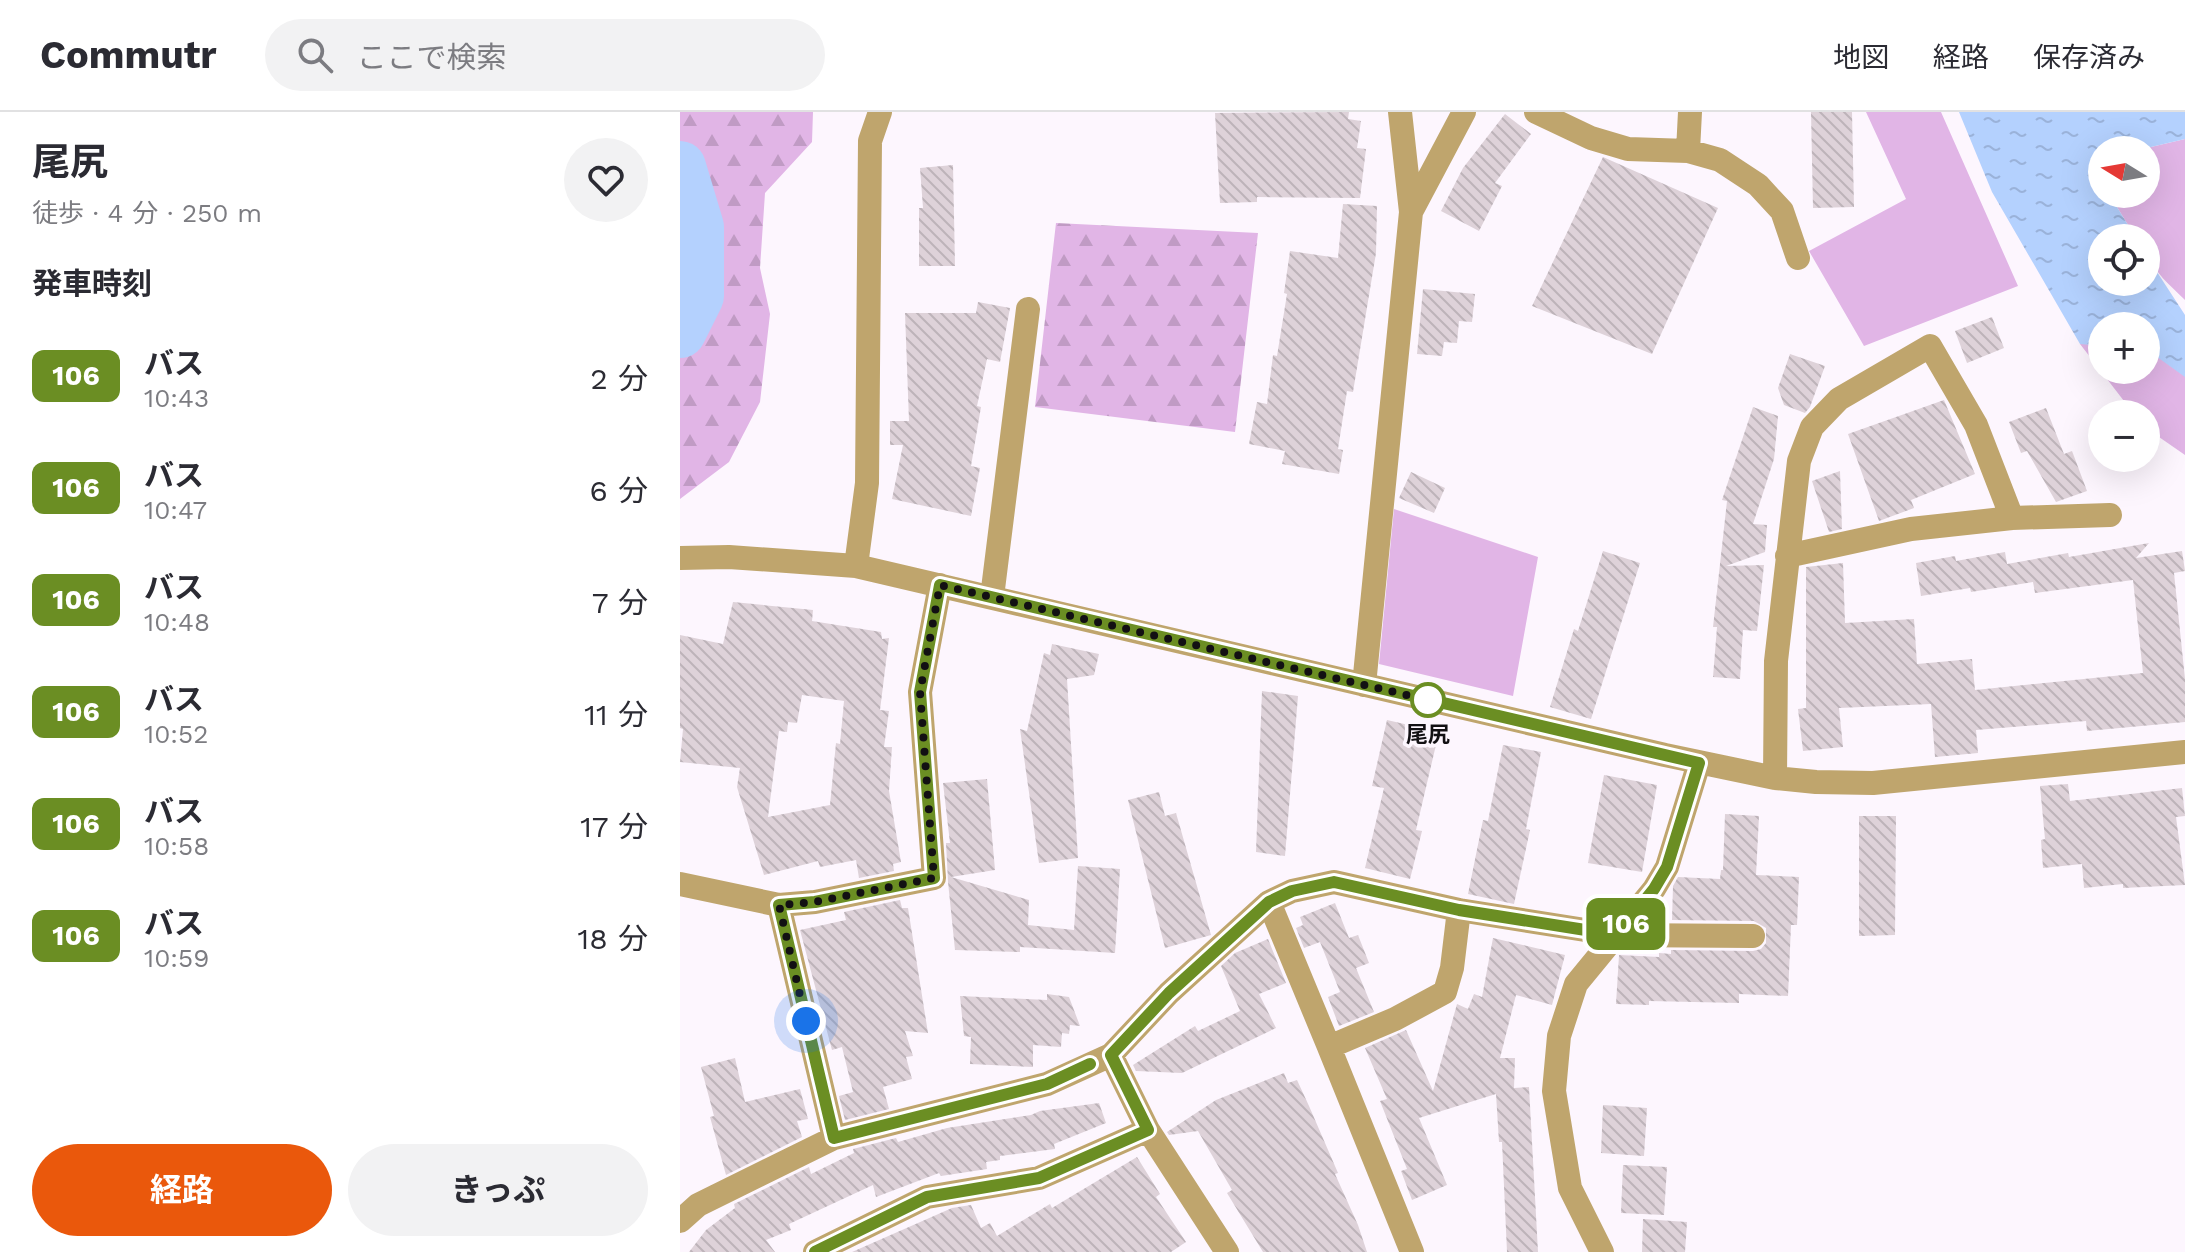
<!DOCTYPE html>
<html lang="ja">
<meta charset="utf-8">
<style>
:root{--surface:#fff;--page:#f2f2f3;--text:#2b2b33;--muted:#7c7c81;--line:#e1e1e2;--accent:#ea580c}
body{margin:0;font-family:"Work Sans","Noto Sans JP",sans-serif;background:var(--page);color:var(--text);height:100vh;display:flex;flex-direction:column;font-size:30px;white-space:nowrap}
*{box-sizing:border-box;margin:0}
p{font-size:26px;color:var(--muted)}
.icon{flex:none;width:44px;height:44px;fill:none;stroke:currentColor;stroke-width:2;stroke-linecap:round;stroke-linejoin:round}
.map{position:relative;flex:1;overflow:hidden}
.details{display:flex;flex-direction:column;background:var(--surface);width:680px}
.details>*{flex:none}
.badge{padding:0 16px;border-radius:12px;font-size:28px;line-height:52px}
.needle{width:52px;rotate:281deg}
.fabs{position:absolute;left:1408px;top:24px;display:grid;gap:16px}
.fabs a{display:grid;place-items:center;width:72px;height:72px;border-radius:50%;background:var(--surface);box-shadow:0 8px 32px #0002;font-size:40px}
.you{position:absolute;width:40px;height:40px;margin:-20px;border:6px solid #fff;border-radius:50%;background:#1a73e8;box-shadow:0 0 0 12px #1a73e833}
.map>.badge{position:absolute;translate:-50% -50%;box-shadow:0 0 0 4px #fff}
h2{padding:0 32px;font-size:30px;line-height:72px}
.round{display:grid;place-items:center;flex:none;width:84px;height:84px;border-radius:42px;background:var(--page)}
.overview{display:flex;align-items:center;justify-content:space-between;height:136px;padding:0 32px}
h1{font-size:38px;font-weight:700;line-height:60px}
.primary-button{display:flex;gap:16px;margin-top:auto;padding:16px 32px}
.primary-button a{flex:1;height:92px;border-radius:48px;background:var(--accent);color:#fff;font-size:32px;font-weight:700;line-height:92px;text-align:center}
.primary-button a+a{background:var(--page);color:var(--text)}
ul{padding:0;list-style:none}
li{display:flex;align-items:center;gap:24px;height:112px;padding:0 32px}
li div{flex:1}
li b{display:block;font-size:30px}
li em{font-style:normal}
li .badge{min-width:88px;font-weight:700;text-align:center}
header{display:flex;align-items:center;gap:48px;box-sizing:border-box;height:112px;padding:0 40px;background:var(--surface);border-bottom:2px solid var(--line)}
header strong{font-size:38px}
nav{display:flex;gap:44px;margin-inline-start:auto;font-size:28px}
.search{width:560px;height:72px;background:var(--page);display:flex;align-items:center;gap:20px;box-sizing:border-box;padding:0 28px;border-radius:44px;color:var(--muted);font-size:30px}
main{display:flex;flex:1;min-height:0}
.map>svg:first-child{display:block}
.green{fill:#e1b5e6}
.forest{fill:url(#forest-firs)}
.water{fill:url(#water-ripples)}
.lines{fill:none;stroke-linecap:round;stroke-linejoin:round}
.river{stroke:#b4d1fe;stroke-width:52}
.building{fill:url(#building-back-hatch);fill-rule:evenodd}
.minor{stroke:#bfa56d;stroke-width:24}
.line-casing{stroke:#fff;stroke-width:18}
.line{stroke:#6b8e23;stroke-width:12}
.walk{stroke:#121013;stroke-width:8;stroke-dasharray:0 14.4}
.stop-dot{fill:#fff;stroke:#6b8e23;stroke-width:4}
.labels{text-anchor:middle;stroke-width:7;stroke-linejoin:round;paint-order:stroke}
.stop-label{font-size:22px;font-weight:bold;fill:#121013;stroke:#fdf6fe}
</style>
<header>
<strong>Commutr</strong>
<div class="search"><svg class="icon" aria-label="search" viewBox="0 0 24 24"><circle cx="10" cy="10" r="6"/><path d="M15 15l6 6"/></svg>ここで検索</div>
<nav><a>地図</a><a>経路</a><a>保存済み</a></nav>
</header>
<main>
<section class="details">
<div class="overview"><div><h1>尾尻</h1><p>徒歩 · 4 分 · 250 m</p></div><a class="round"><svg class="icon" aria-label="heart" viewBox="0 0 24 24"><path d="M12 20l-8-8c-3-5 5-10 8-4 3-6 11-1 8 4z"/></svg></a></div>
<h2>発車時刻</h2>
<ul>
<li><span class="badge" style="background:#6b8e23;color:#fff">106</span><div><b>バス</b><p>10:43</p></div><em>2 分</em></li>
<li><span class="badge" style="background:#6b8e23;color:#fff">106</span><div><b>バス</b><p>10:47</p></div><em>6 分</em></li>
<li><span class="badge" style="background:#6b8e23;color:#fff">106</span><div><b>バス</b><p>10:48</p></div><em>7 分</em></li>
<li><span class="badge" style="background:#6b8e23;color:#fff">106</span><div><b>バス</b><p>10:52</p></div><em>11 分</em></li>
<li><span class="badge" style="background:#6b8e23;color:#fff">106</span><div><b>バス</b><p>10:58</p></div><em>17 分</em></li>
<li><span class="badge" style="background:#6b8e23;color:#fff">106</span><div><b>バス</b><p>10:59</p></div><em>18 分</em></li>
</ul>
<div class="primary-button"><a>経路</a><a>きっぷ</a></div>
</section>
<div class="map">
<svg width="1505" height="1140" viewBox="0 0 1505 1140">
<defs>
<pattern id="forest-firs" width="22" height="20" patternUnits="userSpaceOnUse" patternTransform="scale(2)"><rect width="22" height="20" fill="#e1b5e6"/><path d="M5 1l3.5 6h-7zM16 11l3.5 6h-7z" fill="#c09bc4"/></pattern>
<pattern id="water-ripples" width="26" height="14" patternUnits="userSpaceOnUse" patternTransform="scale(2)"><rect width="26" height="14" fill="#b4d1fe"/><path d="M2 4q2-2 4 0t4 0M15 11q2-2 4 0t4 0" fill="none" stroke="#9ab2d9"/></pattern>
<pattern id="building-back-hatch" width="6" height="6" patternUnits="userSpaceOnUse" patternTransform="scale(2)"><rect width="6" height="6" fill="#ded2d9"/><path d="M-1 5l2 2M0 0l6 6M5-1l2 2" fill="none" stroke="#bdb3b9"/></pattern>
</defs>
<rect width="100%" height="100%" fill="#fdf6fe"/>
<path class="green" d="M1186 0H1261L1338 174 1184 234 1129 139 1226 87Z
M1505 27V188C1486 169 1466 155 1466 126H1456L1429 82H1466V38H1458Z
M1466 223 1505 247V343L1466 316V302H1454L1400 232 1422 229V258H1466Z
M714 397 858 445 833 584 699 552Z"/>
<path class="forest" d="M0 0H133L132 30 85 81 80 156 90 202 80 290 49 350 0 387Z
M376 111 578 121 555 320 355 295Z"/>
<path class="water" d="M1279 0H1505V27L1458 38H1422V47L1410 50 1422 70V82H1429L1456 126H1422V170H1466V143L1505 203V265L1466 237V214H1422V234L1400 232 1312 80Z"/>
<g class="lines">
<path class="river" d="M0 55 18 115V184L0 220"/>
</g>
<path class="building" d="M669 0 668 7 681 9 677 36 686 37 680 86 577 85V90L540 91 535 1Z
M1131 0H1172L1174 95 1133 96Z
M825 2 851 22 815 71 822 74 799 119 761 99 783 56Z
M923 45 1038 96 972 242 852 194Z
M273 53 275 154H239V96H243L240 56Z
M663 92 697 94 696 141 673 280 667 279 658 337 663 338 659 362 602 352 605 339 569 332 577 290 587 292 593 243 597 244 607 182 604 181 610 139 658 146Z
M743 177 795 182 792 210 779 209 777 231 764 230 762 244 737 242Z
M298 190 330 196 320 250 307 247 297 294 301 295 291 354 300 356 291 404 212 387 223 333H210V309H229L225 201H296Z
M1312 205 1324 236 1287 251 1275 219Z
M1110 242 1145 254 1130 295 1125 301 1104 293 1098 276Z
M1264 288 1295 362 1231 388 1234 396 1199 409 1168 322Z
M1073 295 1098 304 1094 347 1073 412 1087 413 1085 440 1046 454 1084 453 1077 519 1063 518 1060 567 1033 565 1037 515H1033L1047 389 1042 388Z
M1366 296 1384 342 1392 339 1407 379 1376 390 1347 339 1341 341 1329 310Z
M1160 359 1162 417 1149 420 1132 369Z
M731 360 765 376 754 401 719 386Z
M1469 431 1456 446 1502 439 1505 459 1494 461 1505 567V610L1407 619 1406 609 1296 618 1298 641 1255 645 1251 592 1159 596 1163 635 1123 639 1118 597 1126 596V455L1163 451 1165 511 1234 507 1237 552 1292 547 1295 578 1463 561 1453 468 1355 481 1353 470 1291 480 1290 476 1241 484 1236 451 1275 444 1276 449 1325 440 1327 452 1388 441 1389 445Z
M923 439 960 451 911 607 870 595 894 517 898 519Z
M53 490 133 498 132 509 201 520 202 527 209 526 200 598 209 599 204 635H212L209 679 221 750 213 752 214 759 179 766 176 748 140 755 138 749 84 763 57 675 60 656 0 650 3 617 0 616V523L43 532ZM122 583 164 589 160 632 156 631 150 693 88 705 99 619 107 620 108 610 117 611Z
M372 532 419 542 414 563 387 567 398 746 359 751 340 617 347 619 364 541 370 543Z
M582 579 618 584 605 744 576 740Z
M707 608 759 620 736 718 742 719 730 767 685 756 704 676 692 674Z
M823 633 861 640 846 717 850 718 834 792 788 782 803 708 808 709Z
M924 663 977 673 962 760 908 751Z
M307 667 315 758 271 765 349 788 348 813 394 818 398 754 440 757 435 841 340 835V840L275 838 268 770 266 731H270L263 671Z
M1388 672 1390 689 1502 676 1505 704 1496 705 1505 773 1443 776V772L1404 776 1402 752 1363 756 1361 728 1365 727 1360 674Z
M479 680 485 704 496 701 531 823 485 836 448 688Z
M1045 702 1079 704 1076 763 1119 765 1117 813H1111L1108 884 1059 882V891L969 889V893L936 892 939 843 979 845V841L991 842V838L1073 839 1081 837 1086 831V816L1074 809 992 808 993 774 998 765 1040 767 1041 758H1043Z
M1179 704H1216L1215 823 1179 824Z
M220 788 222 796H228L248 921 225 919 233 944 226 945 232 967 203 975 209 997 165 1008 159 984 173 980 162 935 152 938 120 818 166 808 164 800Z
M655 791 669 826 678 823 689 851 676 856 694 900 659 914 648 885 660 880 640 830 624 836 616 816 623 813 620 805Z
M813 826 885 843 872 893 836 883 820 946H835L834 976 849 975 858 1140H827L822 1030H819L816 982 739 1006 767 1073 732 1088 721 1059 727 1057 700 989 707 987 685 936 726 918 753 979 777 892 788 897 794 882 802 885Z
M588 827 606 871 579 882 596 916 502 961 456 959 453 953 515 914 518 919 560 899 541 854 555 841Z
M367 882 389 885 400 914 390 913 389 922 382 921 381 935 353 933V955L290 952 291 925 284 924 280 884 367 888Z
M55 946 65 990 120 977 128 1007 117 1009 122 1025 46 1063 30 1005 34 1004 21 955Z
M604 961 608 971 617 968 629 994 658 1061 655 1062 678 1113 687 1140H583L547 1081 552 1078 518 1019 489 1023 487 1020 536 988Z
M419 991 426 1011 374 1032 375 1037 320 1044V1048L306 1050 307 1057 261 1064 259 1061 196 1085 193 1073 109 1112 111 1118 86 1128 95 1140H9L26 1118 55 1096 54 1092 129 1055 131 1062 174 1041 173 1037 216 1026 218 1030 267 1016 351 1003 360 999Z
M923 993 967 996 964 1044 921 1041Z
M457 1045 480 1082 476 1085 506 1130 491 1140H172L272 1096 291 1093 301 1116 310 1111 317 1124 370 1092 372 1096Z
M943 1053 987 1055 984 1103 941 1101Z
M963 1107 1007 1110 1005 1140H962Z"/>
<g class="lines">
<path class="minor" d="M856 0 911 26 948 37 1008 39 1040 48 1078 73 1102 99 1118 146
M1008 39 1010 0
M731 100 784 0
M1107 444 1231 417 1332 406 1430 403
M0 446 49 445 176 454 985 643 1095 666 1136 670 1193 671 1505 640
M176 454 187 371 190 29 200 0
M312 485 348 197
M684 573 731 100 720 0
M1095 666 1096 549 1119 349 1132 315 1159 287 1250 234 1296 313 1332 406
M0 772 99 793 135 790 254 766 240 580 260 473
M589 790 649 935
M99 793 154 1026
M431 943 468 1018 547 1140
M0 1109 18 1093 154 1026 367 972 431 943 489 881 589 790 612 779 654 770 779 798 937 823 1073 824
M135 1140 247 1085 359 1066 468 1018
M732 1140 649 935 715 907 765 880 772 856 779 798
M922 1140 890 1076 874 979 879 924 896 872 974 777 987 755 1019 651"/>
</g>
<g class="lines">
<g class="line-casing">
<path id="line" d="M135 1140 247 1085 359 1066 468 1018 431 943 489 881 589 790 612 779 654 770 779 798 937 823 974 777 987 755 1019 651 260 473 240 580 254 766 135 790 99 793 154 1026 367 972 410 952"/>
</g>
<use href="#line" class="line"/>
<path class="walk" d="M126 909 99 793 135 790 254 766 240 580 260 473 748 588"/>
</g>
<circle class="stop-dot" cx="748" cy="588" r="16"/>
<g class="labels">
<g class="stop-label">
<text x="748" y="630">尾尻</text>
</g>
</g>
</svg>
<div class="fabs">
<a><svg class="needle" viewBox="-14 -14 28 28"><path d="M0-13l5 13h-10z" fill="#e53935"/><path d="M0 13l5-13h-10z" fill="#7c7c81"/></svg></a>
<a><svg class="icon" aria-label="locate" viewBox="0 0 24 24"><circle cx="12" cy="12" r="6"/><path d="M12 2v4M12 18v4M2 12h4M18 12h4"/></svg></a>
<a>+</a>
<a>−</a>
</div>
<div class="you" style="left:126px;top:909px"></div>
<b class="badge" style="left:946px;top:812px;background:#6b8e23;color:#fff">106</b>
</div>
</main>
